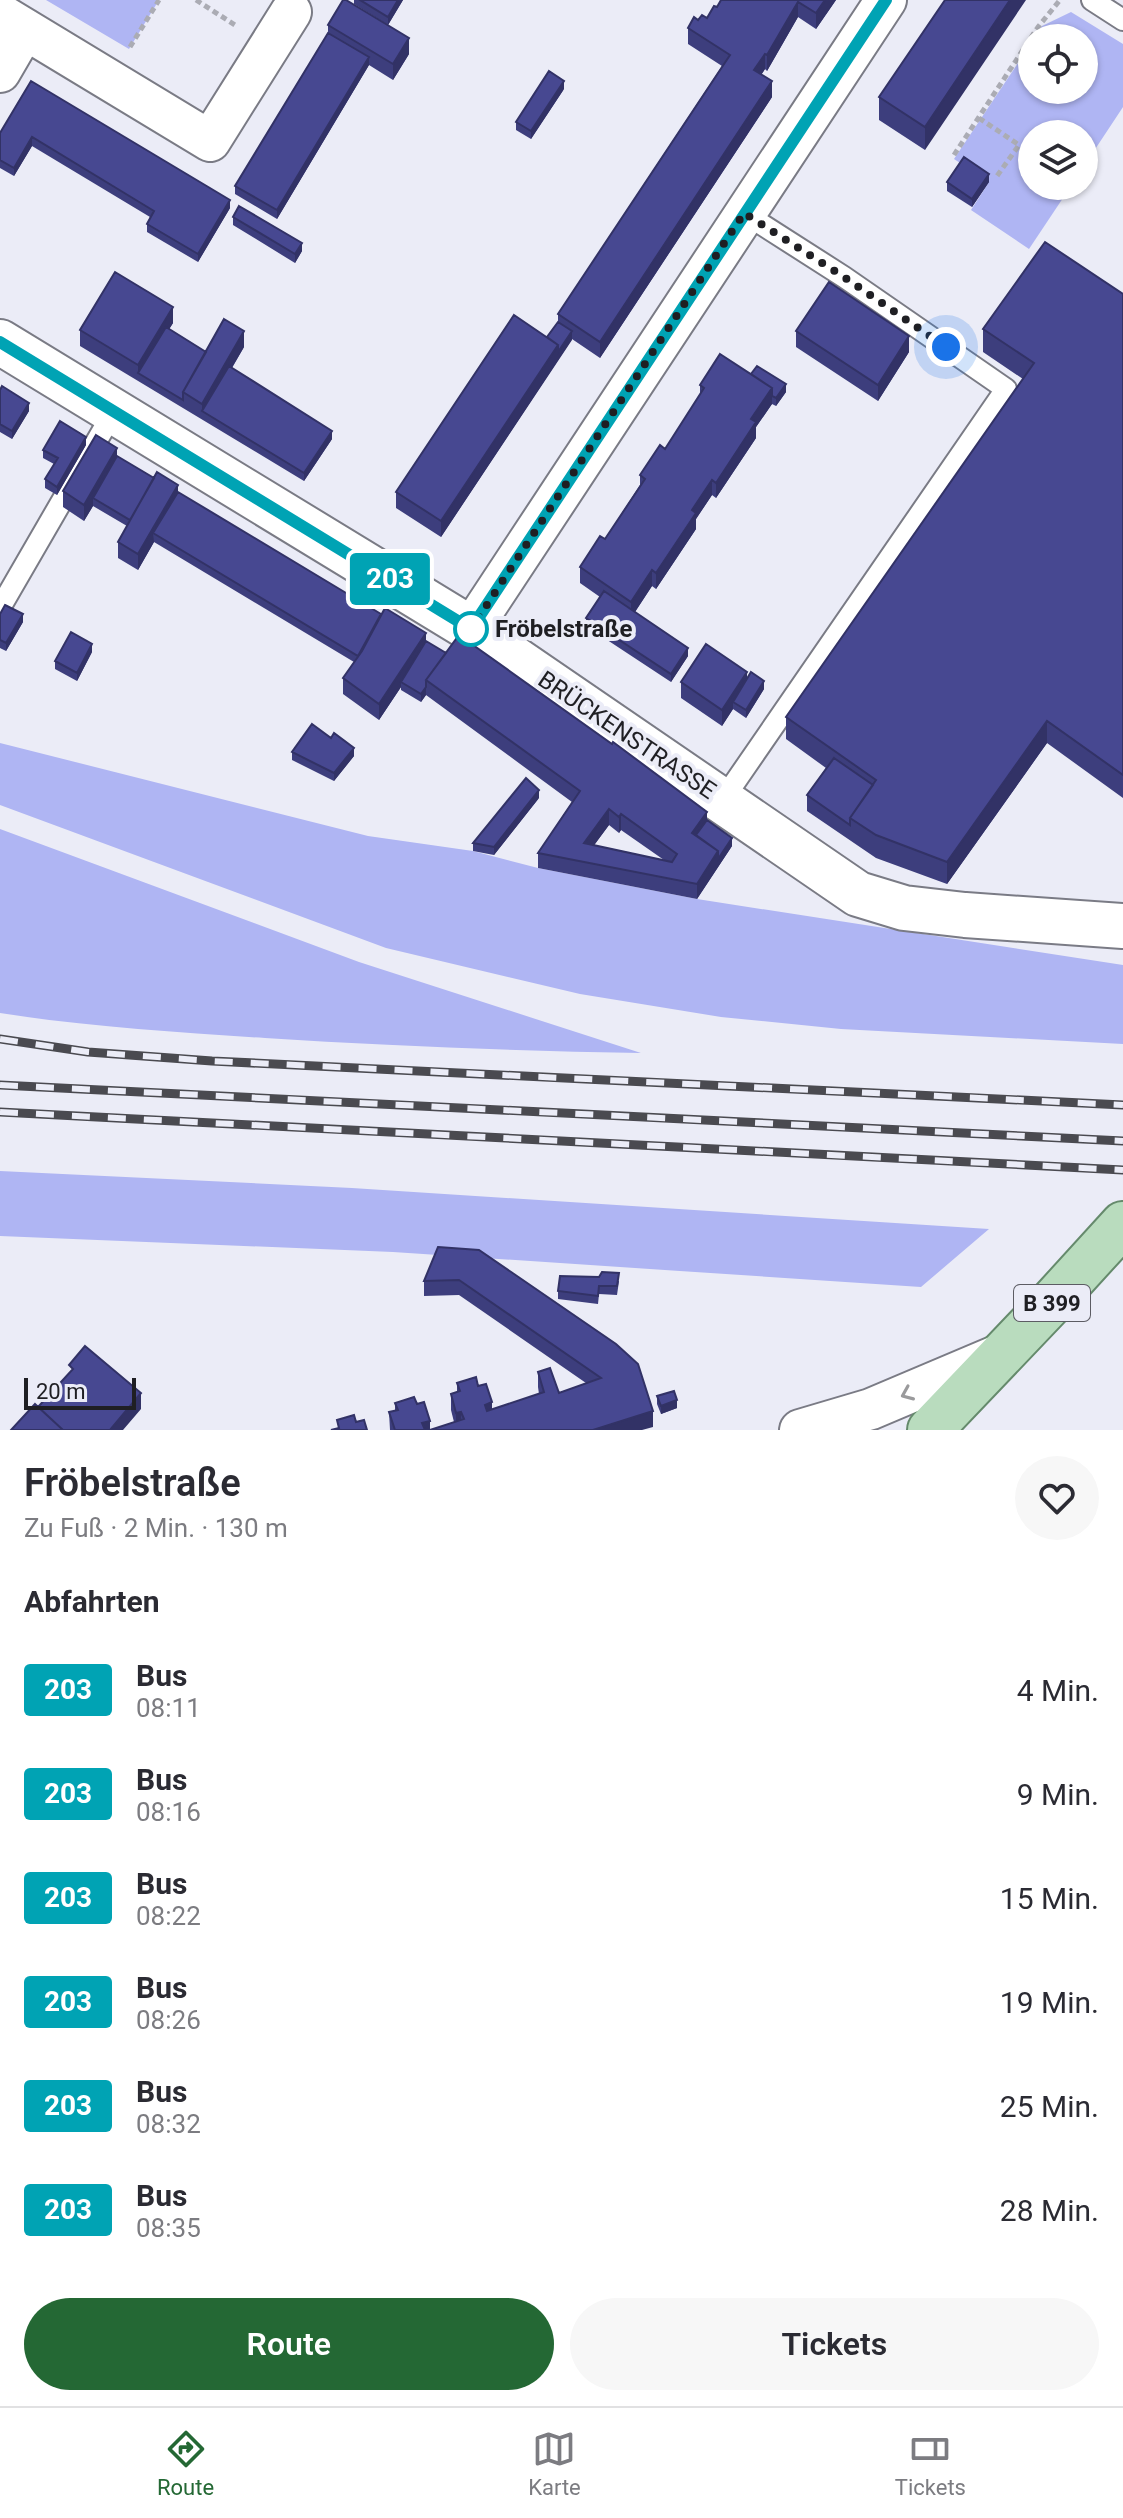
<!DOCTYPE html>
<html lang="de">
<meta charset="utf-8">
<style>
:root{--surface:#fff;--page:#f7f7f7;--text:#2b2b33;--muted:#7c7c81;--line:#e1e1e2;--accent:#246834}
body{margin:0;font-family:Roboto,sans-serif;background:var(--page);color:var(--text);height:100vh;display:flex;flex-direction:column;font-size:30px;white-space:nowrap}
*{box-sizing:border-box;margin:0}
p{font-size:26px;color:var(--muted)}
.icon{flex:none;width:44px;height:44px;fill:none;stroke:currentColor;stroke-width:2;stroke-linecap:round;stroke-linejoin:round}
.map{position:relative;height:1430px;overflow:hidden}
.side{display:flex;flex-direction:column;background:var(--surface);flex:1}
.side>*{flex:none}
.badge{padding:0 16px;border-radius:6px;font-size:28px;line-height:52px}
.tools{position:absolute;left:1018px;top:24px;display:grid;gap:16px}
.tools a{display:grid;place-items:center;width:80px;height:80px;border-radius:50%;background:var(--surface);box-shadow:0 2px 6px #0004;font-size:40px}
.scale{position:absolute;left:24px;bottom:20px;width:112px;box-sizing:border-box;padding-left:8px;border:4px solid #1f1f23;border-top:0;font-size:22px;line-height:28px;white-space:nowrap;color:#1f1f23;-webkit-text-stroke:6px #ebecf7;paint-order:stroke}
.you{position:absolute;width:40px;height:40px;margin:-20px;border:6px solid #fff;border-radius:50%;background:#1a73e8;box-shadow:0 0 0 12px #1a73e833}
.map>.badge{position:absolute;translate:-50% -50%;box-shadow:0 0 0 4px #fff}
h2{padding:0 24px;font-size:30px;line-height:72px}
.round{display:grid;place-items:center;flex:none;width:84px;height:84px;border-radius:42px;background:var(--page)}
.headline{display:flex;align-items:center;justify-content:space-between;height:136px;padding:0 24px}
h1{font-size:38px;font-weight:600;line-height:60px}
.cta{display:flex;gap:16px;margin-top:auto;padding:16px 24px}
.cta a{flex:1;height:92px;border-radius:48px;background:var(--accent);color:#fff;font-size:32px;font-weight:600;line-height:92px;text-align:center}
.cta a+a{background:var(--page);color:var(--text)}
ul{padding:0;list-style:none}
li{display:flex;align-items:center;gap:24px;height:104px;padding:0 24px}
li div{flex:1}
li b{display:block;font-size:30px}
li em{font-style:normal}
li .badge{min-width:88px;font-weight:700;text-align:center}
.dock{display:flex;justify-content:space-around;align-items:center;height:112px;border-top:2px solid var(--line);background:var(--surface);font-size:22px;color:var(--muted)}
.dock a{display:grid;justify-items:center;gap:4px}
.dock .active{color:var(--accent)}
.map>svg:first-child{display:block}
.green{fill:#afb5f3}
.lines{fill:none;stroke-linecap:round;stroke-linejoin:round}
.lane-casing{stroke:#7a7b85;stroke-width:24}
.street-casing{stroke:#7a7b85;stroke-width:44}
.secondary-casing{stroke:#7a7b85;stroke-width:48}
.primary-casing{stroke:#658a6c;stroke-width:48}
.path{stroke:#abacb4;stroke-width:5;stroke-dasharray:6 4;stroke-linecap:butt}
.lane{stroke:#fff;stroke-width:20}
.street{stroke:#fff;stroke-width:40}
.secondary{stroke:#fff;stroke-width:44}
.primary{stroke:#b9dcbe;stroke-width:44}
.rail-casing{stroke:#4a4a50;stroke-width:9}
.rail{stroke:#ebecf7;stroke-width:6;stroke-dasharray:18;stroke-linecap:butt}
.wall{fill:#3d3e7d;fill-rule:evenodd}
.shaded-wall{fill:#323266}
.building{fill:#474891;stroke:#323266;stroke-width:2;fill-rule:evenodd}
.oneway{stroke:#9a9a9c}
.line-casing{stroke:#fff;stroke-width:18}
.line{stroke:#00a3b4;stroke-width:12}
.walk{stroke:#1f1f23;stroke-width:8;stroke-dasharray:0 14.4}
.stop-dot{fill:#fff;stroke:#00a3b4;stroke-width:4}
.labels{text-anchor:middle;stroke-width:8;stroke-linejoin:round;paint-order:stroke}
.shield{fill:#ebecf7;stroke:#5c5c63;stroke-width:2}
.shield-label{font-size:22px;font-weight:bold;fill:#1f1f23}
.stop-label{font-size:24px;font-weight:bold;fill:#1f1f23;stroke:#ebecf7;text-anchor:start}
.street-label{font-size:24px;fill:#1f1f23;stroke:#ebecf7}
</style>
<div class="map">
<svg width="1123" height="1430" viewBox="0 0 1123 1430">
<rect width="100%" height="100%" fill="#ebecf7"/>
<path class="green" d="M46 0H159L129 49Z
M1071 12 1123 44V107L1084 166V134H1032V186H1071L1029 249 971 210 989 182 954 159 1032 42V90H1084V38H1034L1042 26Z
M0 743 368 836 473 851 538 868 697 899 1123 965V1044L841 1029 721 1017 580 994 386 948 0 805Z
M0 829 359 962 641 1053C515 1051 390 1046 265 1038 177 1032 88 1027 0 1013Z
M0 1171 352 1188 989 1229 921 1287 393 1252 0 1236Z"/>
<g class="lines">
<g class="lane-casing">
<path id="lane" d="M1092 0 1123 20
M0 608 114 411
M722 801 1006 389 844 277 744 213"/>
</g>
<g class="street-casing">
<path id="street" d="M0 14 210 141 291 12
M0 72 25 29
M471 629 886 0
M800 1430 871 1409 1001 1354"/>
</g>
<g class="secondary-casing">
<path id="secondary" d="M0 342 471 629 858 894 904 908 965 915 1123 926"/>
</g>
<g class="primary-casing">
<path id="primary" d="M930 1430 1051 1303 1123 1224"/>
</g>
<path class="path" d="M196 0 235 25
M130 47 159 0
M979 118 1019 145 997 176
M954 155 1038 27 1060 0"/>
<use href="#lane" class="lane"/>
<use href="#street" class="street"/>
<use href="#secondary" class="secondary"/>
<use href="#primary" class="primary"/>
<g class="rail-casing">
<path id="rail" d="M0 1039 88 1052 212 1061 1123 1105
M0 1085 1123 1141
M0 1112 1123 1170"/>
</g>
<use href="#rail" class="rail"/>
</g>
<path class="wall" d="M354 0H403L388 25 354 4Z
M836 0 816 29 798 17 767 71 765 69 761 75 772 97 600 358 572 339 441 537 396 508V492L547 337 558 322V314L722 66 688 44V28L698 20 707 18 717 7Z
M945 0 925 150 879 120V97Z
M328 25 409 54 393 80 369 65 277 219 235 194V186L328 33Z
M31 81 230 208 198 262 147 232V224L150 217 32 146 14 176 0 168V133Z
M564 89 531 139 516 130V122Z
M947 182H989L972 207 947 191Z
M233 217 302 251 295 263 233 225Z
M1123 294V798L1047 743 947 884 876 858 807 811V795L826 768 786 739V717L1023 379 983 352V329Z
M173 323 169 329 206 352 244 347 232 368 332 439 304 481 80 346V330Z
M796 331 909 352 878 401 796 347Z
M751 374 786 392 776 406 772 404 756 427V438L716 498 712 495 696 519V529L656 589 652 586 635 612 688 656 671 682 586 626V618L600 597 580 583V567L605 539 640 485V475L665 449 700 395V385Z
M0 390 29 411 12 439 0 432Z
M86 445 57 495 45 488V479L54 464 43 458V450Z
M117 456 426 641 707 820 732 846 697 899 538 868V853L572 802 426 695 421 702 401 690V687L379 720 343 694V678L354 662 154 542 138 570 118 558V542L127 526 93 506 84 521 63 507V491ZM609 825 619 833 621 830 664 860 594 845Z
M0 614 23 622 6 651 0 648Z
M92 652 77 681 55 669V661Z
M747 678 764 689 746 718 733 709 722 726 681 698V682Z
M292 752 354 756 334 781 292 760Z
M539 798 494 855 473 851V843Z
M479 1250 653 1427 454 1422 451 1410V1394L457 1392V1383L478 1386 492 1410 539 1394 538 1387V1372L559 1393 586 1383 459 1295 424 1296V1281Z
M619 1281 617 1295 599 1294 598 1304 558 1299V1291Z
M657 1396 677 1408 661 1414 657 1404Z
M395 1403 417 1404 430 1430H390L389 1412 395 1411Z"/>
<path class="shaded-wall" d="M398 0H403L388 25V17Z
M825 0H836L816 29V13Z
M1010 0H1026L925 150V127Z
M798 2V17L767 71V55Z
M409 38V54L393 80V64Z
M765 54V69L754 86V70Z
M369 57V65L277 219V210Z
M564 81V89L531 139V131Z
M772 81V97L600 358V342Z
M32 137V146L14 176V168Z
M989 174V182L972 207V199Z
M230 200V208L198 262V254Z
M302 243V251L295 263V254Z
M173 307V323L141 375 138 373V381V365Z
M244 331V347L205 413 202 411V404Z
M572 331V340L441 537V521L558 345Z
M909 336V352L878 401V385Z
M786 384V392L776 406V398Z
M772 388V404L756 427V438L716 498V483L751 419Z
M29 403V411L12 439V431Z
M332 431V439L304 481V473Z
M86 437V445L57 495V487Z
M117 448V464L93 498V506L84 521V505Z
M712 480V495L696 519V529L656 589V573L692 510Z
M178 485V500L153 533 154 542 138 570V554Z
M652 570V586L631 618V602Z
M23 614V622L6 651V643Z
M426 633V649L401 682V687L379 720V704Z
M92 644V652L77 681V673Z
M688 648V656L671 682V674Z
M747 672V688L733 702V709L722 726V710Z
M764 681V689L746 718V710Z
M426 687V695L421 702V694Z
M1047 721V743L947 884V862Z
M354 748V756L334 781V773Z
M539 790V798L494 855V847Z
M609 809V825L584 859V843Z
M707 812V828L696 843 692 833Z
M621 814V830L619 833V817Z
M732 838V846L697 899V884L718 851Z
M141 1393V1409L123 1430H110Z
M677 1400V1408L661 1414V1406Z
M492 1402V1418L485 1420V1405Z
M653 1411V1427L642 1430H593Z
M461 1412V1427L456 1429V1413Z
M430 1421V1430H422V1423Z"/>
<path class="building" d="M343 0H346L409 38 393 64 328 25Z
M360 0H398L388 17Z
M721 0H825L816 13 798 2 767 55 765 54 754 70 772 81 600 342 558 314 730 55 688 28 694 17 698 20 702 15 707 18 714 6 717 7Z
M945 0H1010L925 127 879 97Z
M328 33 369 57 277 210 235 186Z
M549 71 564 81 531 131 516 122Z
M31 81 230 200 198 254 147 224 154 211 32 137 14 168 0 160V133Z
M964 157 989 174 972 199 947 182Z
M239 206 302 243 295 254 233 217Z
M1045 242 1123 294V775L1047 721 947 862 876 835 850 818 876 780 786 717 1034 363 983 329Z
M115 272 173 307 138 365 80 330Z
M829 282 909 336 878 385 796 331Z
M514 315 558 345 441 521 396 492Z
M224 319 244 331 202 404 183 392Z
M558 322 572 331 558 352V345L547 337Z
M166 327 206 352 183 392V400L138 373Z
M720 354 772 388 751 419 756 422 716 483 712 480 692 510 696 513 656 573 652 570 631 602 580 567 600 536 605 539 645 479 640 475 660 445 665 449 704 388 700 385Z
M229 366 332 431 304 473 202 411Z
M757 366 786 384 776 398 772 396V388L751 374Z
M2 386 29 403 12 431 0 424V390Z
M60 421 86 437 57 487 45 479 58 458 43 450Z
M96 435 117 448 84 505 63 491Z
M117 456 154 478 130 520 93 498Z
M157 472 178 485 138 554 118 542Z
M178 492 381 614 358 656 153 533Z
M604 591 688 648 671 674 586 618Z
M5 605 23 614 6 643 0 640V614Z
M385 608 426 633 379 704 343 678 362 651Z
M71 632 92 644 77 673 55 661Z
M459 635 612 744 613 742 707 812 692 833 718 851 697 884 538 853 580 791 426 680ZM609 809 619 817 621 814 677 854 672 862 584 843Z
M426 641 446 653 426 680V687L421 694 401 682Z
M706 644 747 672 722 710 681 682Z
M751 672 764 681 746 710 733 702Z
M312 724 331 738 334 733 354 748 334 773 292 752Z
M834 758 873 785 850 818V825L807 795Z
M526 778 539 790 494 847 473 843Z
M707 820 732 838 718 859V851L696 835Z
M438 1247 479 1250 616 1344 638 1364 653 1411 593 1430H430L464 1419 461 1412 456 1413 451 1394 460 1391 457 1383 476 1377 478 1386 486 1384 492 1402 485 1405 487 1411 544 1392 538 1372 550 1368 559 1393 601 1378 459 1280 424 1281Z
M602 1272 619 1273 617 1286H599L598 1296 558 1291 560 1276 599 1277Z
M85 1346 141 1393 110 1430H63L38 1407 73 1369 69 1365Z
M674 1391 677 1400 661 1406 657 1396Z
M414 1397 417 1404 424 1402 430 1421 422 1423 425 1430H395L389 1412 398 1410 395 1403Z
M35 1404 63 1430H11Z
M354 1415 356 1422 364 1420 367 1430H331L339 1428 337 1420Z"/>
<defs><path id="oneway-chevron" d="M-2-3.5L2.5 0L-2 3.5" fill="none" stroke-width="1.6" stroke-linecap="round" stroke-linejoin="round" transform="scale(2)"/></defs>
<use class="oneway" href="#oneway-chevron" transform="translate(907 1394) rotate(157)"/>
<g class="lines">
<g class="line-casing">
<path id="line" d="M0 342 471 629 886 0"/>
</g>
<use href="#line" class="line"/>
<path class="walk" d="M471 629 744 213 844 277 946 347"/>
</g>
<circle class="stop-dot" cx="471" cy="629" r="16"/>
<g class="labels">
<rect class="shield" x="1014" y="1285" width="76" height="36" rx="6"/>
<g class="shield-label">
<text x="1052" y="1311">B 399</text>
</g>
<g class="stop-label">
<text x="495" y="637">Fröbelstraße</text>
</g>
<g class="street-label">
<text transform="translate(627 735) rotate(34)" y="8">BRÜCKENSTRASSE</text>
</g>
</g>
</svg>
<div class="tools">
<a><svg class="icon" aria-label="locate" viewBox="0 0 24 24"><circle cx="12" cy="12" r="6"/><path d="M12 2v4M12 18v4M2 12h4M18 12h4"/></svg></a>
<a><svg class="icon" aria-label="layers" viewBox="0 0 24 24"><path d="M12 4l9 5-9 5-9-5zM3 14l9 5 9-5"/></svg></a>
</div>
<div class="scale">20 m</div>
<div class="you" style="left:946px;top:347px"></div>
<b class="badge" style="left:390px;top:579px;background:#00a3b4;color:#fff">203</b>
</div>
<section class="side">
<div class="headline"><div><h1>Fröbelstraße</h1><p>Zu Fuß · 2 Min. · 130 m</p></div><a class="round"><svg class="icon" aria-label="heart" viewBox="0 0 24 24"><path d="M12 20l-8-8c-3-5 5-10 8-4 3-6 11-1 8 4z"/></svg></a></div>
<h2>Abfahrten</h2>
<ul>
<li><span class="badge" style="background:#00a3b4;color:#fff">203</span><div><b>Bus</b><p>08:11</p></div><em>4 Min.</em></li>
<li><span class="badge" style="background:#00a3b4;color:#fff">203</span><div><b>Bus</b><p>08:16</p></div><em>9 Min.</em></li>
<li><span class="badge" style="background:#00a3b4;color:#fff">203</span><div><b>Bus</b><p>08:22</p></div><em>15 Min.</em></li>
<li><span class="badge" style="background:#00a3b4;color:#fff">203</span><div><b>Bus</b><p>08:26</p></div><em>19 Min.</em></li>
<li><span class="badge" style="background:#00a3b4;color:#fff">203</span><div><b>Bus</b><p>08:32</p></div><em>25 Min.</em></li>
<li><span class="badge" style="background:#00a3b4;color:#fff">203</span><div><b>Bus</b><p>08:35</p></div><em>28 Min.</em></li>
</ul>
<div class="cta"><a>Route</a><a>Tickets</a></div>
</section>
<nav class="dock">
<a class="active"><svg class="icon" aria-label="directions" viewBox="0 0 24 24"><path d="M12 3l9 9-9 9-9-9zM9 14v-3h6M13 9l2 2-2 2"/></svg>Route</a>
<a><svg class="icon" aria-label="map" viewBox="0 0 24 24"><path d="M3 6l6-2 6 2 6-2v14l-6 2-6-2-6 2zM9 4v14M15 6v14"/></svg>Karte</a>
<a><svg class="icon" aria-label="tickets" viewBox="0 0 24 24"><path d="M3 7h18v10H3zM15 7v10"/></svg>Tickets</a>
</nav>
